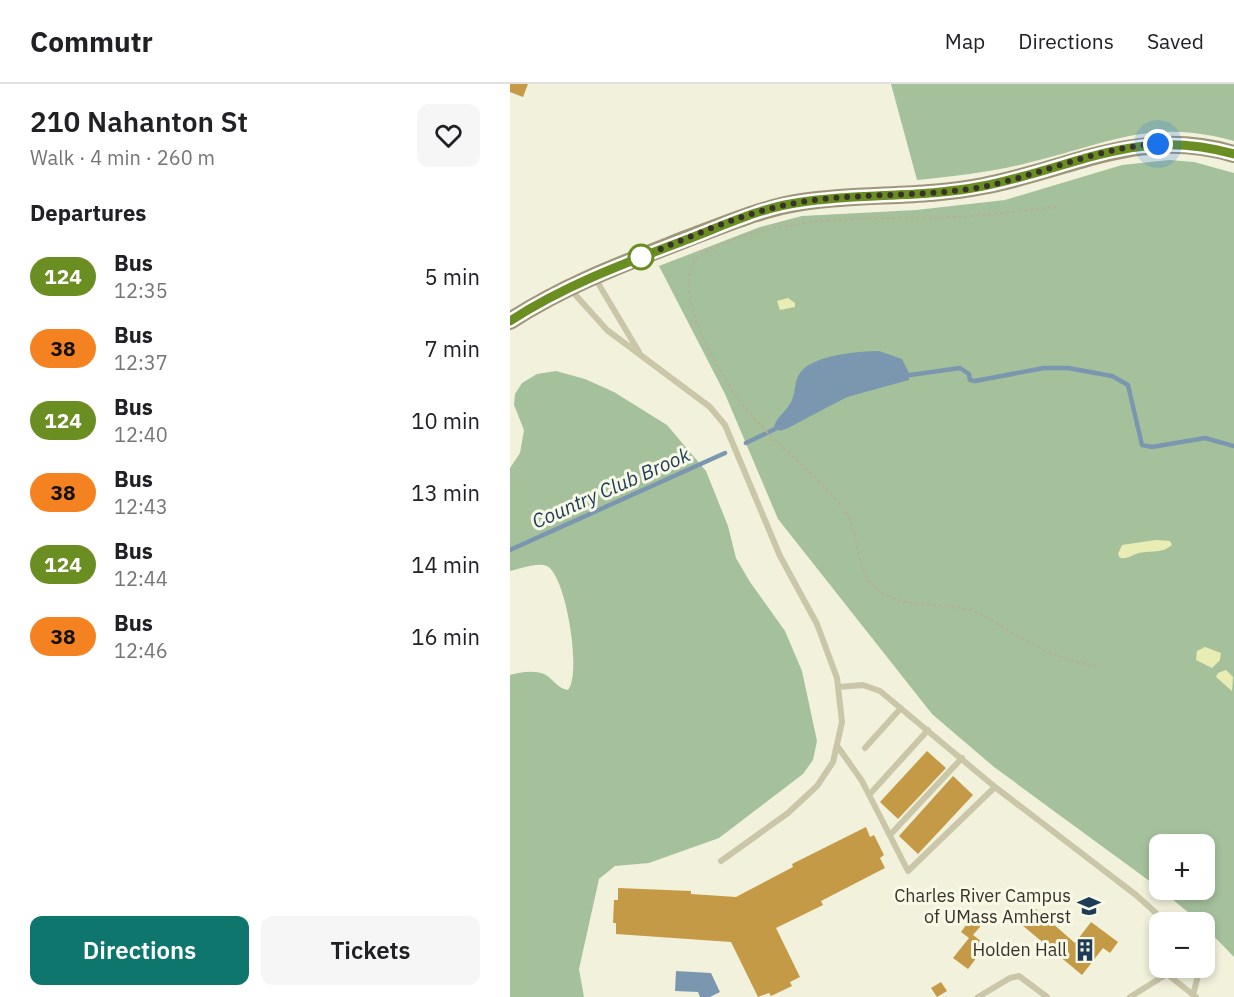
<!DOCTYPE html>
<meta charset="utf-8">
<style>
:root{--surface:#fff;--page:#f6f6f6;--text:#202124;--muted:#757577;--line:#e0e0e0;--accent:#0f766e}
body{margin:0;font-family:"IBM Plex Sans",sans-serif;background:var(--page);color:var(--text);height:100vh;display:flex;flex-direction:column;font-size:22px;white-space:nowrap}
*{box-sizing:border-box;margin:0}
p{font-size:20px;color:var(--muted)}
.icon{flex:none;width:33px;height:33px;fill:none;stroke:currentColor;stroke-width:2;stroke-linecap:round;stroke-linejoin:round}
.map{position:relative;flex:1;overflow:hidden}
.drawer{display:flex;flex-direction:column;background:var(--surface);width:510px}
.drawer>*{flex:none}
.badge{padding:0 12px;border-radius:20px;font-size:21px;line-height:39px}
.buttons{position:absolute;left:639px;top:750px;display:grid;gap:12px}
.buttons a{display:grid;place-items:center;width:66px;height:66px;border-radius:12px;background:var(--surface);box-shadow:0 3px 9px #0003;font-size:30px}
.you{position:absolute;width:30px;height:30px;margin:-15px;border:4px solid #fff;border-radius:50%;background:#1a73e8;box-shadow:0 0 0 9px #1a73e833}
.map>.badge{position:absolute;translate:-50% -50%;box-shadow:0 0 0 3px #fff}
h2{padding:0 30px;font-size:22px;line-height:54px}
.round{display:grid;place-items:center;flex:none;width:63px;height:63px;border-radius:12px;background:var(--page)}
.headline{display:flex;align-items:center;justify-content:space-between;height:102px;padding:0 30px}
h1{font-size:28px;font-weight:600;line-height:45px}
.cta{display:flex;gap:12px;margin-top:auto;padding:12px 30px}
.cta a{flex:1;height:69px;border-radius:12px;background:var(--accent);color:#fff;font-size:24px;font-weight:600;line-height:69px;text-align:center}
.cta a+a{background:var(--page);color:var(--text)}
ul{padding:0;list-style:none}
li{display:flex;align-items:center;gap:18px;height:72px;padding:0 30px}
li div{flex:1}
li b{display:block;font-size:22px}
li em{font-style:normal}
li .badge{min-width:66px;font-weight:700;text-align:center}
header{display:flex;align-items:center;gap:36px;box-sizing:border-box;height:84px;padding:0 30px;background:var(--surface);border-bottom:2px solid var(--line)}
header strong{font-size:28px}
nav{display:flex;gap:33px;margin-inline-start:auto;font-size:21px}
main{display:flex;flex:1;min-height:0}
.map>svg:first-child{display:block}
.green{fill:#a5c19c}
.sand{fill:#e9edb3}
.water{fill:#7b97af}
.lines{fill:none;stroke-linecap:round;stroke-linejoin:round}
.stream{stroke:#7b97af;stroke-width:4.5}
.building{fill:#c59a46}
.path{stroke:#b6b092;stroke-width:2;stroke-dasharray:3 3;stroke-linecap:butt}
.lane{stroke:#cac6a8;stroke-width:6}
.secondary{stroke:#9e9679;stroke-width:18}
.line-casing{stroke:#fff;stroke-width:14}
.line{stroke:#6b8e23;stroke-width:9}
.walk{stroke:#373328;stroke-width:6;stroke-dasharray:0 10.8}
.stop-dot{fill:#fff;stroke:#6b8e23;stroke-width:3}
.labels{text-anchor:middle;stroke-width:6;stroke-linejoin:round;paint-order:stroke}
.poi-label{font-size:18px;fill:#373328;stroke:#f9f9e8;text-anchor:end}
.water-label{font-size:20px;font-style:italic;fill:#1e3c58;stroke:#f9f9e8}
</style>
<header>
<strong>Commutr</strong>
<nav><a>Map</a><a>Directions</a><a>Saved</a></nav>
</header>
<main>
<section class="drawer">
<div class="headline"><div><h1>210 Nahanton St</h1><p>Walk · 4 min · 260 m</p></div><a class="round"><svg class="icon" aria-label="heart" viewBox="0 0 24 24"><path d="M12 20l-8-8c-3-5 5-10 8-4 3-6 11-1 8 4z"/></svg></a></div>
<h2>Departures</h2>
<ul>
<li><span class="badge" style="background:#6b8e23;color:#fff">124</span><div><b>Bus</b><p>12:35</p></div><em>5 min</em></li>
<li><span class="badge" style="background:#f58220;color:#111">38</span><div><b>Bus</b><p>12:37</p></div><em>7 min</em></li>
<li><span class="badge" style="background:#6b8e23;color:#fff">124</span><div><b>Bus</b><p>12:40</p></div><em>10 min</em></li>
<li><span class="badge" style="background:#f58220;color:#111">38</span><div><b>Bus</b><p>12:43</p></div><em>13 min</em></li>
<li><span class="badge" style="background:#6b8e23;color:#fff">124</span><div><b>Bus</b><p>12:44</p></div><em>14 min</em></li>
<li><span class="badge" style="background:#f58220;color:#111">38</span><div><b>Bus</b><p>12:46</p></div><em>16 min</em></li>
</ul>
<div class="cta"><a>Directions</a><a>Tickets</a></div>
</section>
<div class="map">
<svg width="724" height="913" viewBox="0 0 724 913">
<rect width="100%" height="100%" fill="#f2f1dc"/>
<path class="green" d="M381 0H724V57C641 34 600 59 521 78 484 88 446 92 407 96Z
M659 76 684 78 724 89V873L695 843 694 838H690L651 806H694V760H650L649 804 484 683 422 630 268 435 215 310 149 182 250 143 292 132 406 126 495 116 612 81Z
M46 287 75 295 104 308 157 341 196 387 218 442 226 474 240 498 275 547 292 587 307 657 303 676 293 690 209 754 139 779 105 782 89 795 69 885 74 913H0V591C10 588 24 586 34 590 43 594 46 604 58 606 72 590 56 491 37 482 27 478 10 485 0 487V384L10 369 14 346 4 321 5 310 12 299 27 290Z"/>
<path class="sand" d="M278 214 285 219V223L270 226 267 217Z
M646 456 660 457 662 461C651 470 643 466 629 469 622 471 618 475 610 474L608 470 612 461Z
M695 563 711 569 710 576 702 584 686 576 687 567Z
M716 586 723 593 722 607 706 593 708 589Z"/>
<path class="water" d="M369 267 392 275 399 289V296L337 313 278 344 270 347 264 342C268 331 278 326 282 316 286 307 284 297 290 289 302 271 349 267 369 267Z
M166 887 201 889 210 908 200 913H190L188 908 165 907Z"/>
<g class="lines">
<path class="stream" d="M400 291 450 284 459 290 460 296 465 297 534 284H558L602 292 618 301 632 361 642 363 695 354 724 362
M236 359 267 344
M0 466 215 369"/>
</g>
<path class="building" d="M0 0H18L13 13 0 8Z
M417 667 436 684 388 735 370 718Z
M443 692 463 711 408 770 389 752Z
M356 743 360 753 364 751 374 771 370 774 375 784 311 817 313 821 266 844 290 893 280 898 282 902 261 912 259 909 248 913 221 858 106 850V839H103L104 816H108V804L181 807V810L226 813 283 783 282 780Z
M526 825 565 859 581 838 608 858 600 869 593 864 572 891 512 841Z
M465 829 475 837 463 851 476 861 458 885 443 874 459 854 451 848Z
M431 898 437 907 427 913 421 904Z"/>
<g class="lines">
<path class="path" d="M547 123C513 126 479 132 446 133 359 136 270 127 190 171 154 203 214 298 237 326 265 361 305 388 332 423 352 448 342 484 367 505 394 527 432 517 463 527 477 532 490 542 503 550 530 565 555 577 586 582"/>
<path class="lane" d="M85 194 129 268
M61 206 97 246 200 323 215 341 270 472 307 540 327 594 332 638 323 678 307 702 278 729 211 777
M328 663 352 697 398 787 485 703 370 607 353 601 329 603
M355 664 391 624
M485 703 626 811 656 838
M359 711 418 646
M380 751 452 674
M683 911 690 884
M468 913 500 894 509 892 537 913
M620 913 657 890 686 913"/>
<path class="secondary" d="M0 237C55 201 115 179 176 155 214 141 252 124 292 118 352 109 413 114 473 102 563 85 629 42 724 70"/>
</g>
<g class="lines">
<g class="line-casing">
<path id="line" d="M0 237C57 200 118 178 181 154 217 140 253 123 292 118 352 109 413 114 473 102 565 84 626 42 724 70"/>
</g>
<use href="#line" class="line"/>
<path class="walk" d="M131 173C181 153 233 128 286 119 347 108 410 114 472 103 531 91 588 63 648 60"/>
</g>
<defs>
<g id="university-bare" transform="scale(1.8)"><path d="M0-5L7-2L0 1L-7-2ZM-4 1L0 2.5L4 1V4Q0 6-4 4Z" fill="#1e3c58" stroke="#f9f9e8" stroke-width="2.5" paint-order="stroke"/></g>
<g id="building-bare" transform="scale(1.8)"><path d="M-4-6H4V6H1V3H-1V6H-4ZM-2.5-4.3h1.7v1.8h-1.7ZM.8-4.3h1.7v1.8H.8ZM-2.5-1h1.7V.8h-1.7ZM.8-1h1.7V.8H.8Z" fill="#1e3c58" stroke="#f9f9e8" stroke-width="2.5" paint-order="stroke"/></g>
</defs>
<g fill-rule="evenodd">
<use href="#university-bare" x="579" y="822"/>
<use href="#building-bare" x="575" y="866"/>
</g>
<circle class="stop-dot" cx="131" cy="173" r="12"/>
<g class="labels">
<g class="poi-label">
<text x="561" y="818">Charles River Campus<tspan x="561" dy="21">of UMass Amherst</tspan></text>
<text x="557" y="872">Holden Hall</text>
</g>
<g class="water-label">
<text transform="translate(101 404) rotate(-24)" y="7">Country Club Brook</text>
</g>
</g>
</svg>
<div class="buttons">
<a>+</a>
<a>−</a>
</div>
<div class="you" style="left:648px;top:60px"></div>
</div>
</main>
